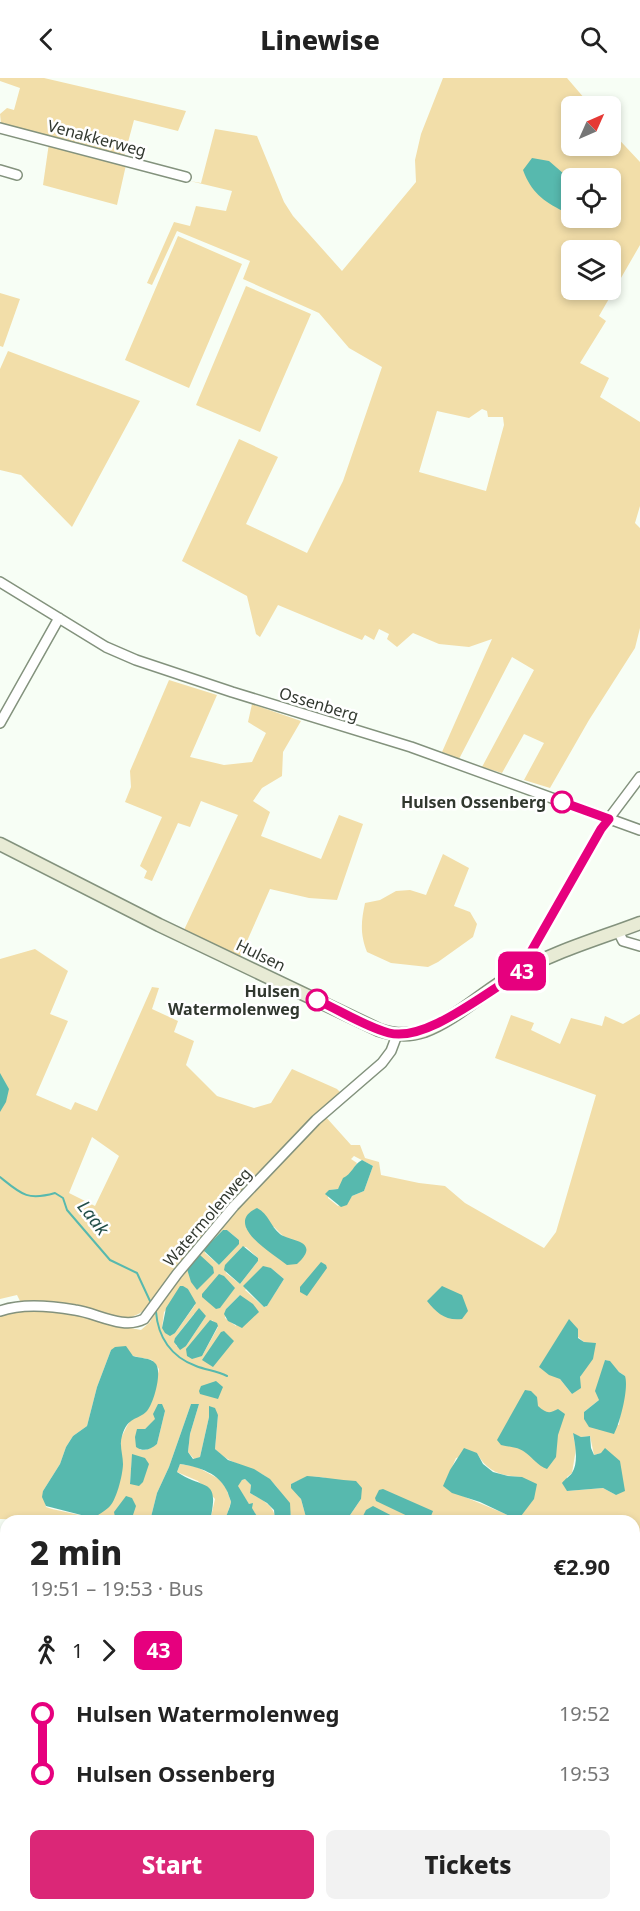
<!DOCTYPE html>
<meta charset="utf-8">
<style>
:root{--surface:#fff;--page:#f2f2f2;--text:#222;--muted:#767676;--accent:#db2777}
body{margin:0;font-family:"Noto Sans",sans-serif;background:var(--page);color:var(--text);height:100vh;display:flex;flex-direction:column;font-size:22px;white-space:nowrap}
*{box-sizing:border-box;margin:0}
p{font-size:20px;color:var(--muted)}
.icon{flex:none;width:33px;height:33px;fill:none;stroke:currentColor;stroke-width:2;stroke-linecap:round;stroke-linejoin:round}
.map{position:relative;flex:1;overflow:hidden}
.drawer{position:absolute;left:0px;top:1437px;width:640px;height:396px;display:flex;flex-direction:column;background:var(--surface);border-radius:18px 18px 0 0;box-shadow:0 3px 9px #0003}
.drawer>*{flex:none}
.badge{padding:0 12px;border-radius:9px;font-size:21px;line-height:39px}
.needle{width:39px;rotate:45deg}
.tools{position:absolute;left:561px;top:18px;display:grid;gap:12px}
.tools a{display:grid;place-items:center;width:60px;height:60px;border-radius:9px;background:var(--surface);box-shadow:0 3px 9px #0003;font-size:30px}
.map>.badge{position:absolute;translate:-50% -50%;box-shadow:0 0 0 3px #fff}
.legs{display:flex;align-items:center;gap:9px;height:66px;padding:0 30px;font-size:20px}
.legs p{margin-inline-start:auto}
.head{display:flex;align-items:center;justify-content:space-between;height:102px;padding:0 30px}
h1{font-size:33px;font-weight:800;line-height:45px}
.action{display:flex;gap:12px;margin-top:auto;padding:12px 30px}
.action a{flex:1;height:69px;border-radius:9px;background:var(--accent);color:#fff;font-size:24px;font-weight:800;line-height:69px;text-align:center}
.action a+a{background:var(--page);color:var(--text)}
ul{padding:0 30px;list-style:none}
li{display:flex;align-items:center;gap:21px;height:60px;font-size:22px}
li i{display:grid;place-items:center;width:9px;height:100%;margin:0 8px;background:currentColor}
li i::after{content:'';width:15px;height:15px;margin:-8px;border:4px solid;border-radius:50%;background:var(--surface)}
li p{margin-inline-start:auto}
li:first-child i{background:linear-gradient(#0000 50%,currentColor 0)}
li:last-child i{background:linear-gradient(currentColor 50%,#0000 0)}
header{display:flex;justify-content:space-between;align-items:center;height:78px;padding:0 30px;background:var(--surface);font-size:27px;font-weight:800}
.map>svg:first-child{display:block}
.green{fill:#f2dea9;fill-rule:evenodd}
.water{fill:#57b9ae}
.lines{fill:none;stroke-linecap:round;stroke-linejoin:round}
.stream{stroke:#57b9ae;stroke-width:2}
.river{stroke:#57b9ae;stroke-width:15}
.street-casing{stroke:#83927d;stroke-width:12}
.secondary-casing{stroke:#83927d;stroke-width:15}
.street{stroke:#fff;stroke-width:9}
.secondary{stroke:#e8ebd5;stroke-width:12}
.line-1-casing{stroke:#fff;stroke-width:14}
.line-1{stroke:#e6007e;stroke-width:9}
.stop-1-dot{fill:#fff;stroke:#e6007e;stroke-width:3}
.labels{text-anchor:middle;stroke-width:5;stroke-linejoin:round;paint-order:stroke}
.street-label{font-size:16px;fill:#31382f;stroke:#fff}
.stop-label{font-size:16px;font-weight:bold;fill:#31382f;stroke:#fff;text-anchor:end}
.water-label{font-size:18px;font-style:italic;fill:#224e49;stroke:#fff}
</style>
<header><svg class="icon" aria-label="back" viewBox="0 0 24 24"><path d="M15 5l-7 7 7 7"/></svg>Linewise<svg class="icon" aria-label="search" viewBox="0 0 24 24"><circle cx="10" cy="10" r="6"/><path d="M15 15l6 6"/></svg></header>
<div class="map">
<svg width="640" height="1833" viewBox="0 0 640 1833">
<rect width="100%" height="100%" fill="#f7fef5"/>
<path class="green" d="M0 0H44L186 33 178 53 134 42 124 79 1 46 0 36 7 30 14 32 20 10 0 3Z
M443 0H567L591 28H572V68H610L611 53 640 84V167L599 238 606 243 580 285 609 300 600 319 640 344V428L635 445 640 450V550L635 570 589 642 550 710 524 702 544 665 524 656 502 695 482 689 534 592 512 579 459 681 442 674 492 561 469 569 439 566 413 555 397 569 387 561 389 556 379 551 374 562 365 557 362 562 278 527 260 559 256 556 247 518 182 483 239 361 278 379 246 446 307 475 343 403 382 289 349 270 319 235 243 201 250 183 177 153 152 207 147 205 174 144 190 148 196 128 226 133 232 113 190 103 201 105 215 51 257 58 284 124 293 138 342 193 416 104 415 82 421 56ZM572 100H610V140H572ZM572 172H610V212H572ZM482 331 487 333 488 339H503L504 347 486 413 419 394 437 333 469 340Z
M49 65 126 87 117 127 43 107Z
M178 158 242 186 189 310 125 282Z
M246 208 311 236 260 354 196 327Z
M0 215 20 221 3 269 0 268Z
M8 273 140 323 72 449 21 397 0 392V291Z
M169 602 217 617 190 679 224 687 252 684 266 655 248 644 252 626 301 643 283 674 282 698 262 710 253 723 270 734 261 758 321 781 339 737 363 746 337 822 309 820 270 811 240 879 184 852 238 737 201 723 190 749 178 745 152 803 144 800 147 793 140 788 162 739 125 724 131 709 130 693Z
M443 776 469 790 454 828 470 834 477 846 473 859 438 884 428 889 391 885 367 874C360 856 361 844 365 825L380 822 396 813 410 812 426 817Z
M35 871 68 893 50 936 68 943 36 1017 71 1032 75 1024 97 1033 152 909 159 910 152 931 178 943 174 954 194 963 186 987 217 1018 254 1030 271 1025 292 991 337 1011 342 1016 271 1081 216 1141 153 1224C144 1233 137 1239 125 1240L65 1226 21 1225 17 1217 0 1221V881ZM92 1059 119 1078 95 1128 69 1115Z
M640 936V1523L635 1527V1481L637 1477 635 1472 634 1443H346L361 1421C335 1403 323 1390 291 1406L301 1421 307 1443H291C292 1435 288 1429 284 1421 267 1384 237 1395 215 1371L218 1337 209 1329V1339L200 1379 194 1381 188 1374 190 1356 199 1326H191L169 1389 157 1415 150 1443H127L132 1439 119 1441 123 1443 0 1441V1239C44 1219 96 1245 141 1252L150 1244 155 1234 180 1199 253 1112 325 1038 351 1067H360L365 1080 379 1084 381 1097 419 1105 445 1108 465 1125 544 1170 556 1154 596 1017 495 980 511 937 534 945 531 952 560 966 571 940 602 948 605 938 623 946ZM354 1078 373 1088 364 1113 352 1118 338 1128 328 1120 329 1112 338 1111 349 1098 357 1085 351 1081ZM274 1149 284 1159 300 1163 245 1150ZM223 1152H227L239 1162 238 1166 219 1187 205 1175V1171ZM242 1169H246L258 1180V1183L240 1206 226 1195 234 1178ZM271 1190 284 1201 266 1229H264L245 1212ZM188 1211 195 1227 175 1255 162 1250 164 1234ZM240 1217 236 1248 225 1240 226 1231ZM194 1236 206 1238 186 1268H176L175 1260ZM212 1242 218 1249 202 1278ZM578 1259 584 1264 583 1293 572 1316 560 1301ZM111 1272 128 1273 133 1278 152 1282 159 1291 157 1300 127 1348 121 1360V1370L93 1440 52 1431 46 1429 43 1413 60 1386 66 1369 73 1358 87 1348 97 1309ZM605 1282 609 1283 619 1294 625 1298 619 1347 584 1334 599 1322ZM165 1333 157 1366 146 1372H140L138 1351H145ZM573 1356 581 1359 590 1358 594 1377 601 1375 616 1417 603 1410 567 1413V1399L572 1395 576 1371ZM477 1375C487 1394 501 1398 522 1399L518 1442C493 1429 467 1422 444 1408L456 1380ZM132 1380 143 1404 130 1405Z
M180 1386 197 1389 219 1401 226 1410 231 1424 225 1443H210L215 1421 198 1403 177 1394Z
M245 1401 251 1407 250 1415C264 1423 273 1426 276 1442L263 1443 258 1440 237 1408 242 1402Z
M6 1488V1534L0 1532V1490Z
M0 1544 5 1549 6 1555V1827H634L635 1586 640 1588V1833H0Z"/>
<path class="water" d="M532 80 549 83 571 102V130L563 133C543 123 531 114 523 92Z
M0 995 9 1011 6 1024 0 1034Z
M362 1082 373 1088 364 1113 352 1118 347 1127 341 1129 325 1116 329 1112 338 1111 343 1100C352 1096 353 1087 362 1082Z
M257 1130C269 1136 270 1148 280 1156 288 1163 323 1162 297 1186L287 1187C273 1176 222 1146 257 1130Z
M223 1152H227L239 1162V1166L219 1187 203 1172Z
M243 1168 258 1180V1183L240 1206 224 1192 225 1187Z
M200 1177 213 1189 214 1195 197 1212 191 1204 187 1191Z
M321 1184 326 1187 327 1190 307 1218 300 1214V1209Z
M263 1188 271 1190 284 1201 267 1228 264 1229 243 1208Z
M219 1196 224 1198 235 1210 220 1230 216 1231 202 1219V1216Z
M180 1208H183L188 1211 196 1225 175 1255 170 1258 165 1255 162 1250 166 1230Z
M442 1208 462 1217 468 1233 462 1241C445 1243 437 1235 427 1223Z
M240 1217 253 1226 259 1234 242 1250 228 1243 224 1236 226 1231Z
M199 1230 206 1238 186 1268 180 1272 174 1264 175 1260Z
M569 1241 578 1251V1260L584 1264 596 1265 593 1281 580 1299 581 1310 572 1316 560 1301 549 1297 539 1289Z
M210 1242 217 1245 218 1248 202 1278 192 1281 187 1278 186 1271Z
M224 1253 234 1263 213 1289 202 1282 221 1254Z
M126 1268 133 1278C139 1280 151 1280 155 1285 163 1292 154 1325 147 1333 137 1343 128 1338 122 1358 119 1367 123 1377 123 1386 123 1396 116 1425 108 1430 104 1433 99 1437 93 1440L46 1428 42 1419 43 1413 60 1386 66 1369 73 1358 87 1348 97 1309 111 1272 115 1269Z
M605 1282 610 1283 619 1294 625 1298C629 1310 620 1345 614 1356L589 1349 584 1341V1334L599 1322 595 1313Z
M216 1303 223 1309 218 1321 200 1316 199 1313 201 1308Z
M525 1312 531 1313 537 1319 538 1328C546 1335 549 1336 558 1331L565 1336 558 1357 556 1379 547 1391C537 1387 534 1381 526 1375 519 1369 510 1369 501 1367L497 1362Z
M158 1326H162L165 1333 157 1366C150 1372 143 1374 136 1369L135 1359 137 1351H145L155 1341 153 1336Z
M191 1326H199L190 1356 188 1374 193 1381 200 1379 209 1339V1328L215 1330 218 1337 215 1371 228 1382 254 1391 270 1401 290 1425 291 1443H275L274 1432 267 1425 250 1415 251 1407 245 1401 242 1402 238 1408 249 1426 253 1425 252 1430 258 1440 263 1443H225C226 1437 230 1430 231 1424 231 1423 228 1416 228 1415 220 1395 199 1389 180 1386L177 1394C205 1413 220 1398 210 1443H150L157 1415 169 1389Z
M573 1355 581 1359 590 1358 591 1370 594 1377 601 1375 605 1370 620 1383 625 1413 616 1417 603 1410 567 1413 562 1405C565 1401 570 1398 572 1395 579 1384 575 1366 573 1355Z
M464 1370 477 1375 483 1386 493 1394 508 1398 522 1399 537 1406 534 1421 518 1442 480 1424 452 1415 443 1408 450 1392Z
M132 1376 145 1380 149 1386 143 1404 139 1408 130 1406Z
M307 1398C323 1399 339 1402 356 1403L362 1410 361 1421 346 1443H307L301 1421 291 1410V1406Z
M383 1411 433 1433 429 1443H418L376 1423 375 1420 379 1412Z
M126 1418 132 1420 136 1428 132 1440 123 1443 115 1439 114 1434Z
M373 1428 402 1443H363L362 1440 366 1432Z
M640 1523V1562L635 1561 634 1527Z"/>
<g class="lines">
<path class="stream" d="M0 1099C21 1116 27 1123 55 1115L63 1120 67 1132 110 1182 137 1195 150 1223
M156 1234C158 1259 171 1279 196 1288 206 1292 217 1293 227 1298
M0 1614 6 1621
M0 1645 6 1649
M387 1827 392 1833
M418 1827 429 1833
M403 1833 407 1827"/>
<path class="river" d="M634 1586 640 1588"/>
<g class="street-casing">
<path id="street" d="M0 50 186 99
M0 92 17 97
M0 504 106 569 136 582 232 614 411 669 640 752
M0 645 59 540
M618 853 623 863 640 868
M532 888 530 877 532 872 601 751 640 699
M0 1233C22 1225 52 1228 75 1232 97 1235 123 1252 144 1241L177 1196 234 1128 316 1042 382 985 391 973 397 957"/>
</g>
<g class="secondary-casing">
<path id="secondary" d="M0 766 159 847 379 952C394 957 409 958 424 953 456 941 483 914 513 897 552 874 598 861 640 845"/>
</g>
<use href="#street" class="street"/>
<use href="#secondary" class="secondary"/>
</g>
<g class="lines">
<g class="line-1-casing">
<path id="line-1" d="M317 922C339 932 366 949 389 955 430 965 494 906 532 888L530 877 532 872 601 751 609 741 562 724"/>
</g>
<use href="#line-1" class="line-1"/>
</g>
<g class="stop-1-dot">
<circle cx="562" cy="724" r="10"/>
<circle cx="317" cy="922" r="10"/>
</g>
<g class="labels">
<g class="street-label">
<text transform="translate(97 60) rotate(15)" y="6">Venakkerweg</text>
<text transform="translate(319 626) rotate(17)" y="6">Ossenberg</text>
<text transform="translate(261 877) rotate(26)" y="6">Hulsen</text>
<text transform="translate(207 1139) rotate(-49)" y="6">Watermolenweg</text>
</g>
<g class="stop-label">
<text x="546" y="730">Hulsen Ossenberg</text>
<text x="300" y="919">Hulsen<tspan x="300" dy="18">Watermolenweg</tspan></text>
</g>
<g class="water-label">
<text transform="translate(93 1140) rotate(52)" y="6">Laak</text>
</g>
</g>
</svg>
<div class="tools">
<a><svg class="needle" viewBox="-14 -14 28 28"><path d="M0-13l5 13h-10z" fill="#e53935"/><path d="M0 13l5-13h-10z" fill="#767676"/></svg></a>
<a><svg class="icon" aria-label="locate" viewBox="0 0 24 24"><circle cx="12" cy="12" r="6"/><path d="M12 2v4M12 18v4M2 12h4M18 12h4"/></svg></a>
<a><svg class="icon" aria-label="layers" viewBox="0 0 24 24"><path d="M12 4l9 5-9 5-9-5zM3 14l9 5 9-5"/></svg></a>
</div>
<b class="badge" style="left:522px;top:893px;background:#e6007e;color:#fff">43</b>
<section class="drawer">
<div class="head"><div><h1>2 min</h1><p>19:51 – 19:53 · Bus</p></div><b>€2.90</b></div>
<div class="legs"><svg class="icon" aria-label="walk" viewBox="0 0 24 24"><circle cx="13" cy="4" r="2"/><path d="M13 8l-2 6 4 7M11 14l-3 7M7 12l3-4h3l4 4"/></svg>1<svg class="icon" aria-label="forward" viewBox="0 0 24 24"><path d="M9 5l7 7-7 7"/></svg><b class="badge" style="background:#e6007e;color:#fff">43</b></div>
<ul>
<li><i style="color:#e6007e"></i><b>Hulsen Watermolenweg</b><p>19:52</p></li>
<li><i style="color:#e6007e"></i><b>Hulsen Ossenberg</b><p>19:53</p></li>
</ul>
<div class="action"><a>Start</a><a>Tickets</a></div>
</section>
</div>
